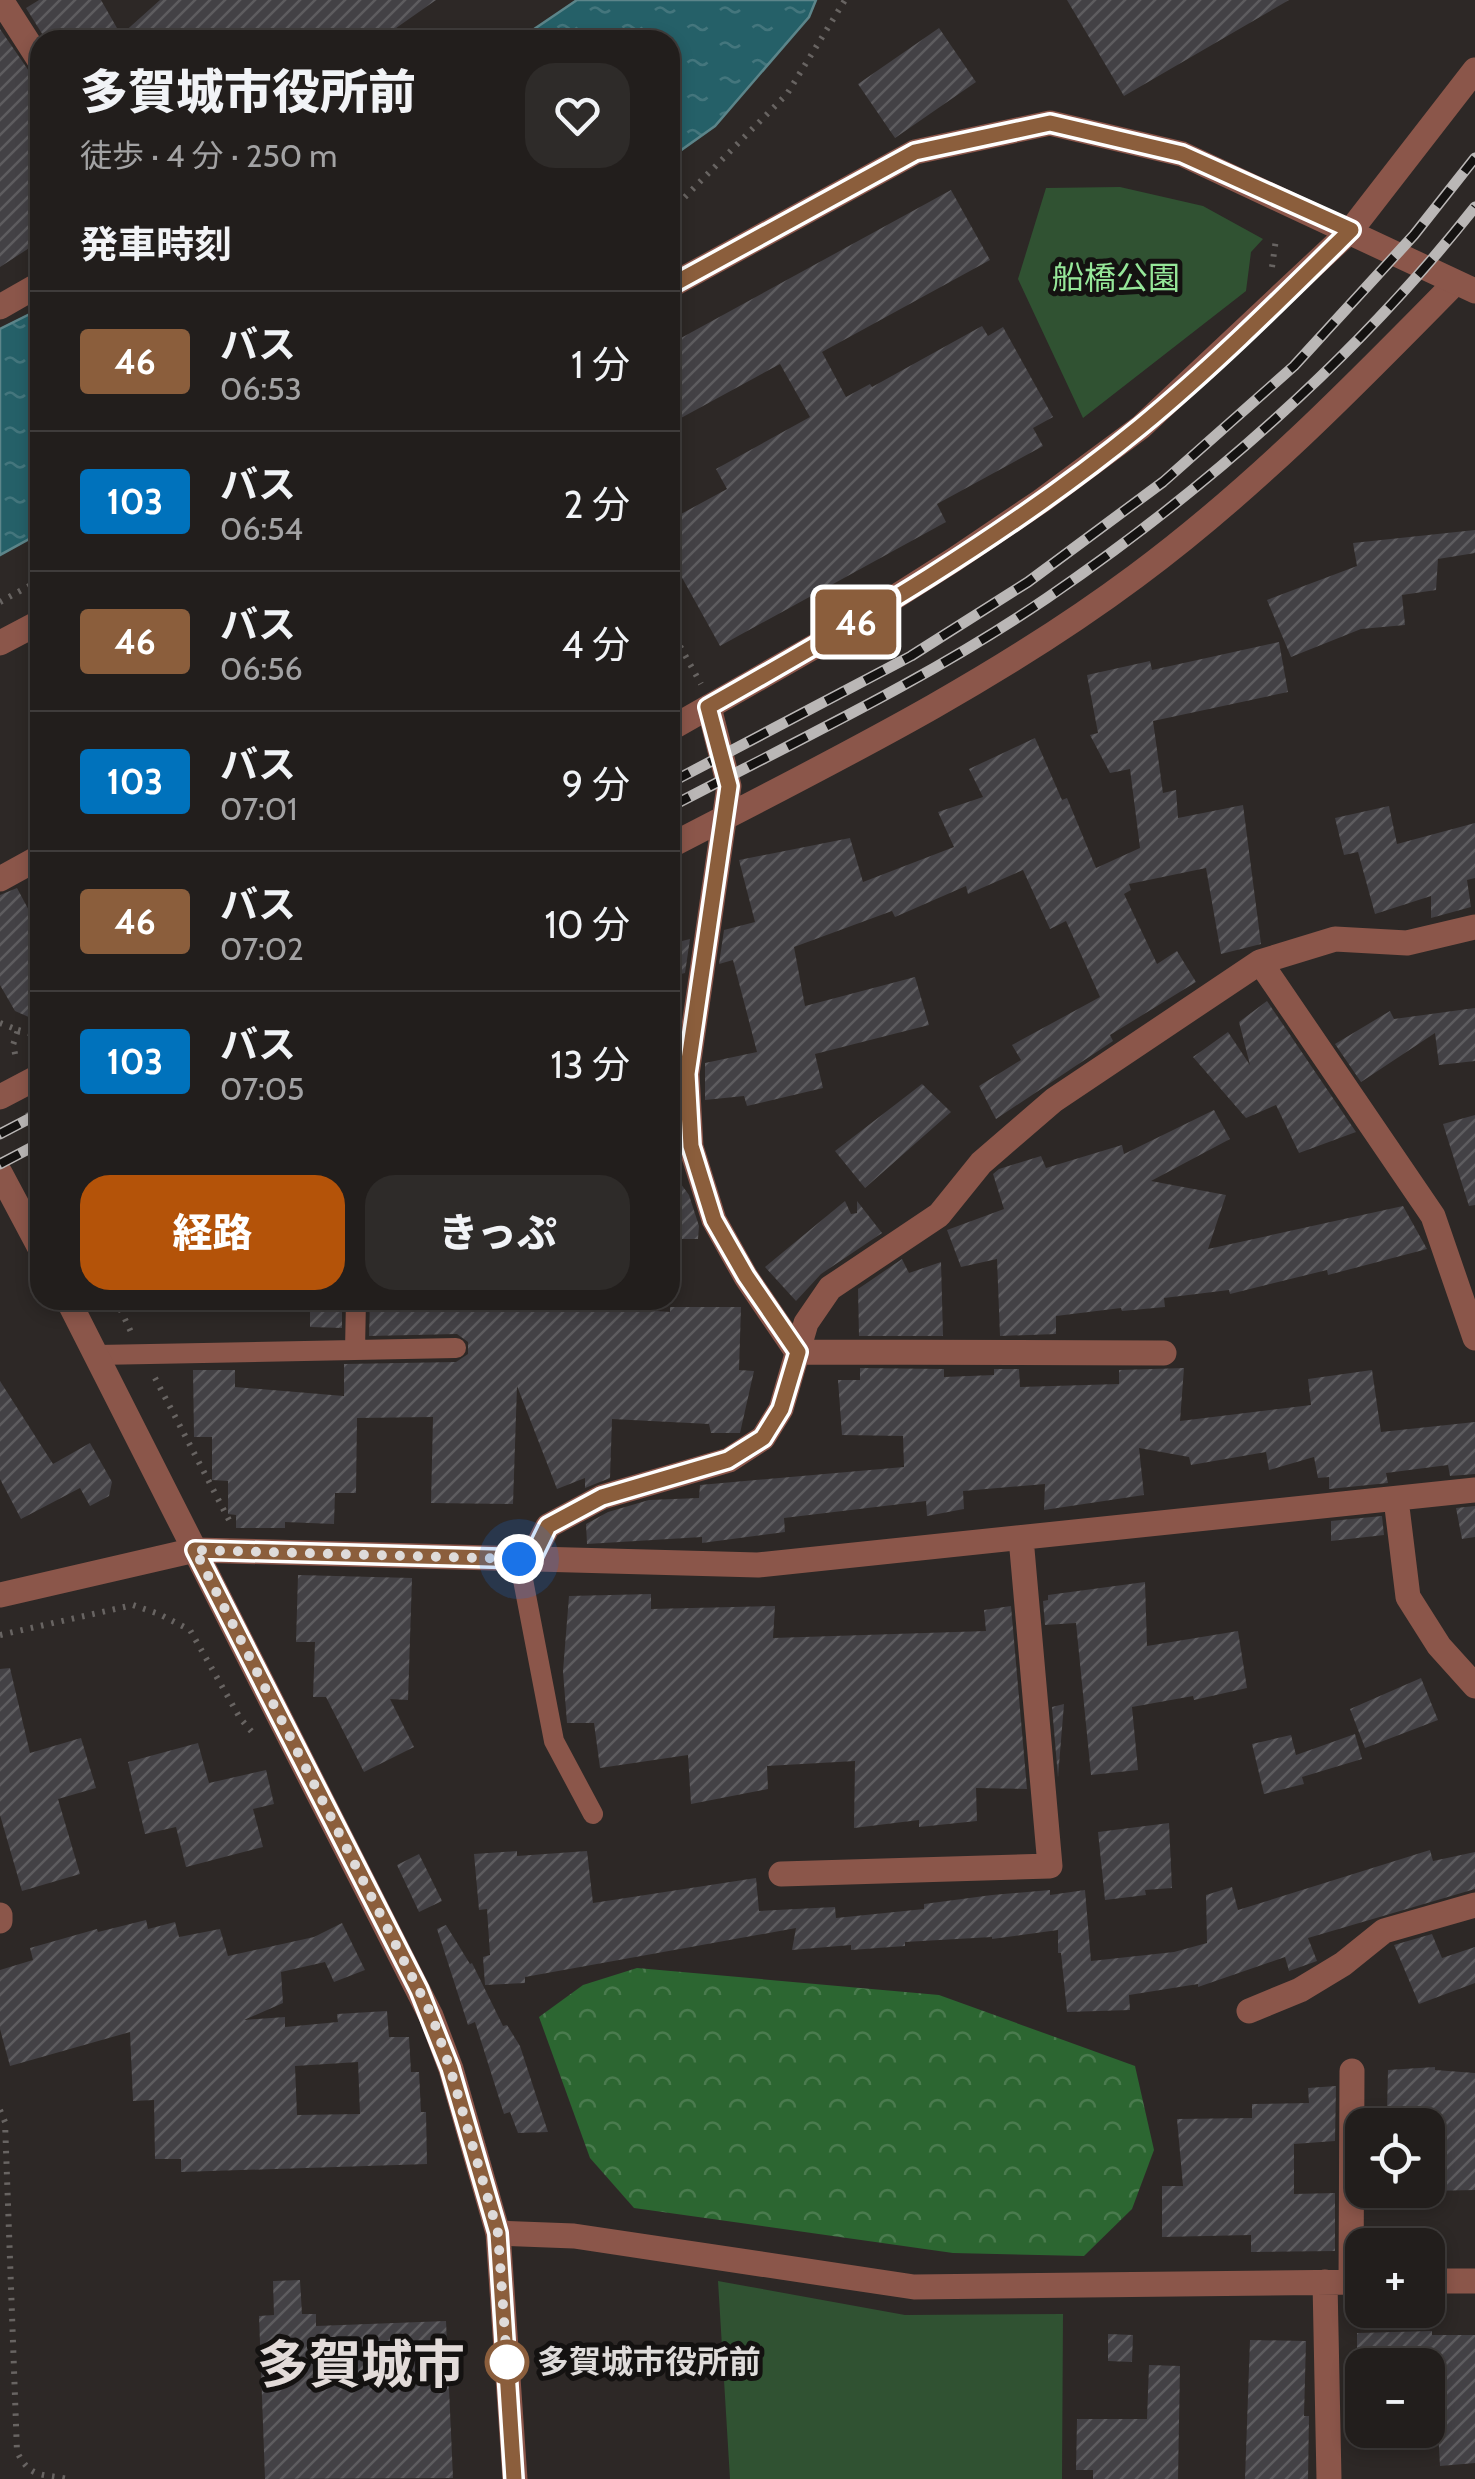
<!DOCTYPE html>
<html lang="ja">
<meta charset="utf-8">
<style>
:root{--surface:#221e1c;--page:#2e2b29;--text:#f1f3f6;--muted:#a2a2a3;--line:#3f3c3b;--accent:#b45309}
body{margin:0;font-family:Cabin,"Noto Sans JP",sans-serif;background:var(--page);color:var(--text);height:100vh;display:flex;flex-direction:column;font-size:38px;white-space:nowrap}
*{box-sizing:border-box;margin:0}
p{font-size:32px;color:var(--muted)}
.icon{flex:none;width:55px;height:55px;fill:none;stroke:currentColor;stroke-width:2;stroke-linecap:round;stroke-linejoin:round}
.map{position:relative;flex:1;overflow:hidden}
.side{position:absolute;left:30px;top:30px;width:650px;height:1280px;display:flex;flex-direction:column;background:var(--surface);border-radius:30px;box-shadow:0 5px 15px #0003,0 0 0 2px var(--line)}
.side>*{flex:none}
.badge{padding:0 20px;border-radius:8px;font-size:35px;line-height:65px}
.controls{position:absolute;left:1345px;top:2108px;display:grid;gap:20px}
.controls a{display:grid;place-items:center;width:100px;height:100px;border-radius:20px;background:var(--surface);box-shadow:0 5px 15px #0003,0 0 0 2px var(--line);font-size:50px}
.you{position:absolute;width:50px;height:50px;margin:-25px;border:8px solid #fff;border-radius:50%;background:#1a73e8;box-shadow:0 0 0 15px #1a73e833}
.map>.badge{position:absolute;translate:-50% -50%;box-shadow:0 0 0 5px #fff}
h2{padding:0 50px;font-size:38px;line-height:90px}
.round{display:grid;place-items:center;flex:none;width:105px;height:105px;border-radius:30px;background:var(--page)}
.summary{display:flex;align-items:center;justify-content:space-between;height:170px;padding:0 50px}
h1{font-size:48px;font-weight:800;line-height:75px}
.cta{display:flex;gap:20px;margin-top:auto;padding:20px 50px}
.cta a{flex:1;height:115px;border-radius:30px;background:var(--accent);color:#fff;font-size:40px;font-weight:800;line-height:115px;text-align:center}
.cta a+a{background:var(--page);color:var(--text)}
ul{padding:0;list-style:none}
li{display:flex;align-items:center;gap:30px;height:140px;padding:0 50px;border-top:2px solid var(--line)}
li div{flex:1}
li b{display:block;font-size:38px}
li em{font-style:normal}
li .badge{min-width:110px;font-weight:700;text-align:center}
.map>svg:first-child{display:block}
.forest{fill:url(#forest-crowns)}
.park{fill:#305232}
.water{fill:url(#water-ripples);stroke:#5c858a;stroke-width:2.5}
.building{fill:url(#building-hatch);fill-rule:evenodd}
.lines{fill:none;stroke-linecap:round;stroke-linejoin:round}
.path{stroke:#686462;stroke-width:6;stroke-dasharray:2.5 8;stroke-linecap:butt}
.service{stroke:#8b564a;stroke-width:20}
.pedestrian{stroke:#8b564a;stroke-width:25}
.minor{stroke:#8b564a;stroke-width:25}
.tertiary{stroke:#8b564a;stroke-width:25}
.rail-casing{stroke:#bab7b6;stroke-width:11}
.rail{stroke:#141211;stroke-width:8;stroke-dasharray:22;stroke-linecap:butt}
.line-casing{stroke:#fff;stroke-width:22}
.line{stroke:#8b5e3c;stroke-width:15}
.walk{stroke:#dedbda;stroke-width:10;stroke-dasharray:0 18}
.stop-dot{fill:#fff;stroke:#8b5e3c;stroke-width:5}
.labels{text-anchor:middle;stroke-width:10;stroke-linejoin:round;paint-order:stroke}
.park-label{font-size:32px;fill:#96e799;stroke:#141211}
.stop-label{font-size:32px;font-weight:bold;fill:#dedbda;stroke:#141211;text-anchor:start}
.town-label{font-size:52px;font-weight:bold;fill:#e2dbd9;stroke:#141211}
</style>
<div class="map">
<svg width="1475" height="2479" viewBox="0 0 1475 2479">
<defs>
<pattern id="forest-crowns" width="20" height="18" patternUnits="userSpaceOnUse" patternTransform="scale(2.5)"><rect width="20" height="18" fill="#2c6631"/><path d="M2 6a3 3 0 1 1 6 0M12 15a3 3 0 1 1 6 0" fill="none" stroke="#4a7b4e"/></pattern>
<pattern id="water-ripples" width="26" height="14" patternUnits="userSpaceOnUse" patternTransform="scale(2.5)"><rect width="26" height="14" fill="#256068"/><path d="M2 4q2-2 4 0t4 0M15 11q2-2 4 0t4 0" fill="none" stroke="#44767d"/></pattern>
<pattern id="building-hatch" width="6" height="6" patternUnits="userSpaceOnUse" patternTransform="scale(2.5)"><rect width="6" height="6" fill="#434145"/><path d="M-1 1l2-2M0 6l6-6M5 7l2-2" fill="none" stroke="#5e5c5f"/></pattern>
</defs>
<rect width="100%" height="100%" fill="#2d2826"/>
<path class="forest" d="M637 1968 939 1995 1135 2066 1154 2150 1132 2209 1084 2256 953 2253 634 2208 590 2158 539 2017 583 1985Z"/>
<path class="park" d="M1120 187 1203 206 1263 239 1251 252 1246 291 1083 418 1018 279 1046 188Z
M718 2281 905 2315 1063 2314 1062 2479H730Z"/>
<path class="water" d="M577 0H816L809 17 715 126 670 158V40H518Z
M40 309V533L0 555V329Z"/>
<path class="building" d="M39 0H101L121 35 160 0H436L379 40H46L26 8Z
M1067 0H1289L1124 96Z
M939 28 976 82 895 138 858 84Z
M0 29 40 87V241L0 267Z
M951 190 990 260 822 352 846 397 870 384 872 387 982 326 988 336 1003 327 1053 417 1033 428 1043 446 937 504 946 522 720 646 670 556V520L727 489 716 469 810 417 780 364 670 424V344Z
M1475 530V553L1438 559 1436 590 1402 595 1405 625 1361 629 1291 657 1267 600 1357 566 1353 543Z
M1279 642 1288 692 1153 721 1163 793 1176 790 1178 818 1243 805 1261 944 1221 954 1206 868 1129 884 1131 890 1124 894 1157 964 1177 951 1196 982 1110 1035 1113 1041 996 1119 979 1086 1021 1060 1012 1045 1100 997 1066 921 1050 929 1023 870 968 894 966 886 895 917 892 911 794 947 805 1006 915 977 929 1025 815 1054 823 1088 747 1106 744 1096 705 1100V1063L757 1052 733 960 719 964 724 930 755 922 739 860 850 838 863 882 954 847 938 812 983 797 969 769 1035 738 1062 800 1067 798 1096 868 1140 848 1130 769 1110 773 1090 735 1098 733 1087 675 1150 661 1152 670Z
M1389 806 1397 844 1475 823V878L1467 880 1471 907 1431 918V896L1375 914 1358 852 1344 855 1335 818Z
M17 888 40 931V1022L15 1011 0 985V895Z
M690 939 685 973 670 977V944Z
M1267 1001 1356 1132 1299 1153 1276 1105 1246 1118 1193 1057 1228 1032 1250 1065 1239 1022Z
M1475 1008V1061L1439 1065 1435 1033 1361 1082 1335 1044 1390 1011 1394 1019Z
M922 1084 951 1112 865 1188 835 1151Z
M1214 1110 1230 1139 1151 1181 1226 1195 1208 1249 1403 1206 1427 1249 1328 1275 1327 1270 1230 1294 1229 1290 1164 1298 1165 1307 1122 1311 1121 1308 1056 1316V1334L1000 1336 997 1259 961 1267 947 1230 1004 1209 993 1174 999 1169 1041 1156 1046 1168 1122 1145 1124 1154Z
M1475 1115V1205L1469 1206 1443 1124Z
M670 1169 689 1195 699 1226 698 1239H670Z
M845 1201 851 1214 857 1213V1201L882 1233 821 1274 796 1301 765 1267Z
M902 1259 909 1273 941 1262 943 1336H859L858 1289Z
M310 1300H342V1328L310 1327Z
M370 1300H615V1308L670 1312V1307H741L739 1370 754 1371 740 1433H711L709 1424 612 1419 610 1478 585 1488V1478L557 1489 517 1386 513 1504 431 1503 433 1417 357 1418 356 1493H335L334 1524 285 1522V1528H236V1515L228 1514V1481L212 1480V1437H194L193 1370H235V1387L344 1396V1364L456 1362 468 1354V1342L457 1334 369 1336Z
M860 1368 944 1369V1377L994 1375V1369H1019L1020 1387 1119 1384V1370L1184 1368 1180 1421 1311 1405 1308 1379 1372 1370 1381 1432 1475 1422V1474L1450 1476 1448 1465 1386 1473 1388 1483 1329 1489V1477L1318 1478 1314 1457 1269 1470 1266 1452 1191 1465 1189 1457 1139 1448 1144 1495 1044 1510 1045 1484 963 1491 964 1509 927 1516 926 1501 784 1518 785 1532 702 1543V1537L587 1544 586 1524 608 1512 649 1500 699 1498 700 1485 904 1467 903 1436 842 1435 838 1380H860Z
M0 1381 53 1464 90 1443 112 1482 109 1496 90 1506 80 1488 21 1519 0 1479Z
M1475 1506V1537L1462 1539 1456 1508Z
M1382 1516 1384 1535 1331 1541V1521Z
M298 1575 412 1578 408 1700 390 1699 414 1747 364 1772 326 1697H313L315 1642H296Z
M1145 1582 1147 1646 1238 1631 1247 1688 1194 1700 1193 1696 1132 1707 1138 1770 1091 1775 1076 1623 1045 1625 1043 1601 1048 1600V1595Z
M651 1594V1609L775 1606 773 1638 986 1631 984 1610 1011 1606 1027 1789 976 1788 977 1821 919 1827V1820L854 1828 855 1761 767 1766 768 1789 691 1804 688 1755 600 1768 594 1723H567L563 1671 569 1596Z
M10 1668 30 1753 81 1738 96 1788 58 1799 80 1874 22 1891 0 1815V1669Z
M1421 1678 1438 1720 1365 1748 1350 1709Z
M1064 1704 1058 1777 1052 1707Z
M1355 1734 1362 1759 1302 1777 1304 1784 1264 1794 1252 1744 1291 1735 1296 1755Z
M198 1743 209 1783 266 1770 274 1804 253 1809 263 1847 186 1867 176 1827 145 1834 128 1762Z
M1169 1823 1172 1888 1145 1890 1146 1895 1105 1900 1098 1832Z
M1430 1850 1433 1861 1475 1852V1889L1308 1938 1317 1961 1289 1971 1285 1957 1198 1987V1984L1129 1995 1130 2010 1067 2012 1061 1953H1058V1930L992 1939V1937L905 1942V1946L851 1950V1945L792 1950 796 1928 525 1977V1983L485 1985 483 1957 490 1955 487 1909 479 1910 474 1854 517 1851V1856L587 1851 593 1903 756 1878 759 1911 835 1907 836 1918 924 1909V1904L992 1895 1050 1890V1895L1085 1890 1091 1961 1174 1952 1207 1943 1206 1895 1232 1887 1238 1910Z
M419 1854 442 1901 419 1912 397 1865Z
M146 1920 148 1929 175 1922 179 1937 220 1929 228 1956 314 1937 342 1923 365 1970 334 1982 325 1962 281 1972 283 2003 244 2020 285 2017V2027L338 2022 337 2014 387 2011 389 2037H409L411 2072H419L421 2112H426L427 2164 181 2172V2159H155L154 2100 133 2101 130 2032 10 2066 0 2029V1970L33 1960 30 1948 97 1929 98 1932ZM358 2062 360 2114 297 2115 295 2066Z
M446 1925 470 1964 472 1963 503 2026 507 2025 520 2046 548 2132 518 2133 510 2112 504 2114 475 2022 468 2025 437 1929Z
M1432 1934 1442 1958 1475 1947V1983L1419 2004 1394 1945Z
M1435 2067V2070L1475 2073V2190L1428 2191V2108L1387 2111 1388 2070Z
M1336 2086 1335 2141 1294 2144V2194L1335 2193V2251L1251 2252V2235L1162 2237V2186H1183L1177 2119 1252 2118V2104L1309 2103 1308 2088Z
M300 2280 302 2314H316V2326L446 2321 453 2478 265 2479 259 2316 274 2315 273 2281Z
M1432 2331V2335H1475V2463L1440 2466 1435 2375 1428 2376V2365H1357V2333Z
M1108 2334 1133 2335 1132 2362 1108 2361Z
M1250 2340 1306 2341 1304 2416H1309L1308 2479H1245Z
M1149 2365 1180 2366 1178 2479H1093V2470H1076L1077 2419H1147Z"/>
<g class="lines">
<path class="path" d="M670 212 787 94 845 0
M1272 267 1276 239
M0 602 40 580
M670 628 701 684
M0 1023 18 1030 13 1045 16 1058
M18 1030 40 1036
M28 1112 40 1138
M116 1300 131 1332
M155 1378 230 1522
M0 1635 133 1605 159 1614 190 1630 240 1718 252 1732
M0 2110 5 2122 17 2452C31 2479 41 2473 67 2479"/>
<path class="service" d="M355 1350 456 1348
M97 1355 355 1350 356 1300
M519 1559 554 1741 593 1814"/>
<path class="pedestrian" d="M0 879 40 857"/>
<path class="minor" d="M1 0 40 61
M0 307 40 284
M709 707 729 786 687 1074 691 1147 714 1220 746 1277 797 1352 1164 1353
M670 846C830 763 991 684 1136 576 1252 490 1353 387 1454 284
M1260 962 1433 1216 1475 1338
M1396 1499 1408 1597 1439 1646 1475 1686
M195 1550 758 1565 1475 1490
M531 1559 548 1526 602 1497 729 1460 763 1438 781 1409 806 1323 830 1288 939 1215 981 1163 1054 1100 1260 962 1335 939 1407 943 1475 927
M781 1874 1050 1866 1021 1538
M0 1915V1921
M1249 2011 1300 1990 1343 1964 1384 1931 1475 1905
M498 2233 574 2236 914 2287 1362 2282
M1428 2281H1475
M1325 2282 1329 2479
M1351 2282 1352 2071"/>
<path class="tertiary" d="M670 286 915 152 1050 123 1182 154 1475 291
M0 643 40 622
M670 729 840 632 955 559 1041 501 1141 427 1351 230 1475 70
M0 1097 40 1076
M0 1173 40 1248
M68 1300 431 2016 451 2069 498 2233 515 2479
M0 1595 195 1550"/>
<g class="rail-casing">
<path id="rail" d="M670 783 911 656 1028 582 1163 482 1294 366 1414 235 1475 158
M670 807C796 741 928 679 1047 598 1205 490 1356 358 1475 207
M0 1134 40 1113
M0 1164 40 1143"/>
</g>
<use href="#rail" class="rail"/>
</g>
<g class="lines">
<g class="line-casing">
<path id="line" d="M514 2479 498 2233 450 2068 419 1990 195 1550 532 1559 548 1526 602 1497 728 1460 763 1438 781 1409 798 1352 746 1276 714 1220 691 1146 687 1074 729 786 708 707C857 623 1008 535 1140 427 1214 366 1283 297 1351 230L1182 154 1050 123 915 152 670 286"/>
</g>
<use href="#line" class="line"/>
<path class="walk" d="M507 2362 508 2378 498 2233 450 2068 432 2016 195 1550 519 1559"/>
</g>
<circle class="stop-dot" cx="507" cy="2362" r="20"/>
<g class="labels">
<g class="park-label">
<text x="1116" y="289">船橋公園</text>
</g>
<g class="stop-label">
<text x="537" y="2373">多賀城市役所前</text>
</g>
<g class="town-label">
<text x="361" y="2383">多賀城市</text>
</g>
</g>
</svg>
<div class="controls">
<a><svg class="icon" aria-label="locate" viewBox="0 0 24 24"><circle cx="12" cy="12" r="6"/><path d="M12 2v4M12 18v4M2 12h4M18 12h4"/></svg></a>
<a>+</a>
<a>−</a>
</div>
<div class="you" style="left:519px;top:1559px"></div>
<b class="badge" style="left:856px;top:622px;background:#8b5e3c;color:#fff">46</b>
<section class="side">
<div class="summary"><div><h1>多賀城市役所前</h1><p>徒歩 · 4 分 · 250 m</p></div><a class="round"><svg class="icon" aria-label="heart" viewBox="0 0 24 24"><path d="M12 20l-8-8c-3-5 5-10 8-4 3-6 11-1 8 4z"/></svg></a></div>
<h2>発車時刻</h2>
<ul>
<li><span class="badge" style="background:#8b5e3c;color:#fff">46</span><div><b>バス</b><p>06:53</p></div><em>1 分</em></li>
<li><span class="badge" style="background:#0072bc;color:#fff">103</span><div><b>バス</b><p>06:54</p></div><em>2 分</em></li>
<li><span class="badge" style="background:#8b5e3c;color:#fff">46</span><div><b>バス</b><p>06:56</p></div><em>4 分</em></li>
<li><span class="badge" style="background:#0072bc;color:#fff">103</span><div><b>バス</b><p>07:01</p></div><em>9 分</em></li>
<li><span class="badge" style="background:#8b5e3c;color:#fff">46</span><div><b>バス</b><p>07:02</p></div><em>10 分</em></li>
<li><span class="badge" style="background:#0072bc;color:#fff">103</span><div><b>バス</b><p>07:05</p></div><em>13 分</em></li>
</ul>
<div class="cta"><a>経路</a><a>きっぷ</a></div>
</section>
</div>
